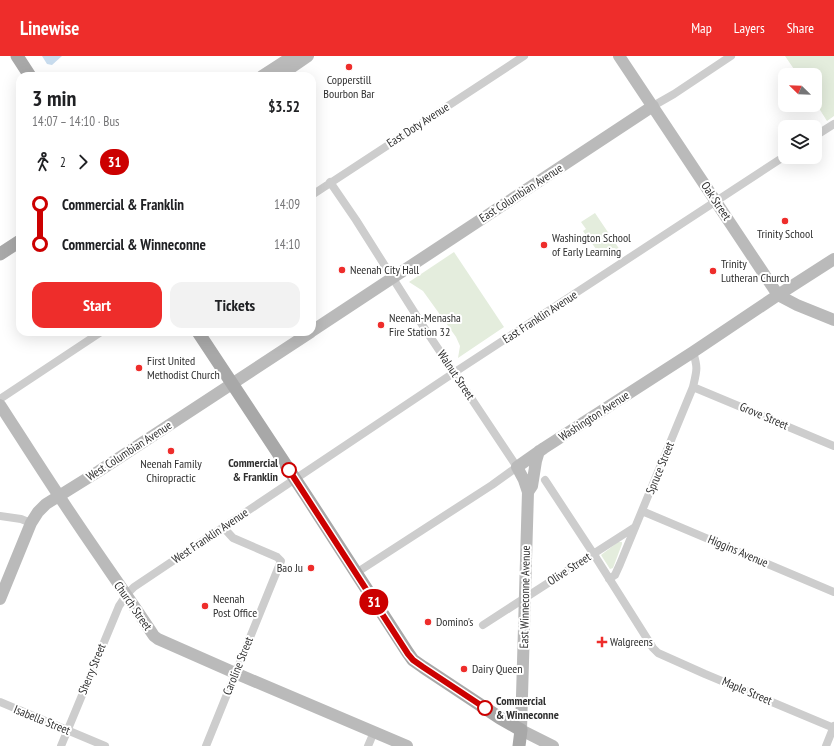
<!DOCTYPE html>
<meta charset="utf-8">
<style>
:root{--surface:#fff;--page:#f2f2f2;--text:#202124;--muted:#757577;--accent:#ee2d2b}
body{margin:0;font-family:"PT Sans Narrow",sans-serif;background:var(--page);color:var(--text);height:100vh;display:flex;flex-direction:column;font-size:15px;white-space:nowrap}
*{box-sizing:border-box;margin:0}
p{font-size:13px;color:var(--muted)}
.icon{flex:none;width:22px;height:22px;fill:none;stroke:currentColor;stroke-width:2;stroke-linecap:round;stroke-linejoin:round}
.map{position:relative;flex:1;overflow:hidden}
.details{position:absolute;left:16px;top:16px;width:300px;height:264px;display:flex;flex-direction:column;background:var(--surface);border-radius:12px;box-shadow:0 4px 16px #0002}
.details>*{flex:none}
.badge{padding:0 8px;border-radius:13px;font-size:14px;line-height:26px}
.needle{width:26px;rotate:293deg}
.tools{position:absolute;left:778px;top:12px;display:grid;gap:8px}
.tools a{display:grid;place-items:center;width:44px;height:44px;border-radius:8px;background:var(--surface);box-shadow:0 4px 16px #0002;font-size:20px}
.map>.badge{position:absolute;translate:-50% -50%;box-shadow:0 0 0 2px #fff}
.legs{display:flex;align-items:center;gap:6px;height:44px;padding:0 16px;font-size:13px}
.legs p{margin-inline-start:auto}
.overview{display:flex;align-items:center;justify-content:space-between;height:68px;padding:0 16px}
h1{font-size:22px;font-weight:700;line-height:30px}
.primary-button{display:flex;gap:8px;margin-top:auto;padding:8px 16px}
.primary-button a{flex:1;height:46px;border-radius:12px;background:var(--accent);color:#fff;font-size:16px;font-weight:700;line-height:46px;text-align:center}
.primary-button a+a{background:var(--page);color:var(--text)}
ul{padding:0 16px;list-style:none}
li{display:flex;align-items:center;gap:14px;height:40px;font-size:15px}
li i{display:grid;place-items:center;width:6px;height:100%;margin:0 5px;background:currentColor}
li i::after{content:'';width:10px;height:10px;margin:-5px;border:3px solid;border-radius:50%;background:var(--surface)}
li p{margin-inline-start:auto}
li:first-child i{background:linear-gradient(#0000 50%,currentColor 0)}
li:last-child i{background:linear-gradient(currentColor 50%,#0000 0)}
header{display:flex;align-items:center;gap:24px;box-sizing:border-box;height:56px;padding:0 20px;background:var(--accent);color:#fff}
header strong{font-size:19px}
nav{display:flex;gap:22px;margin-inline-start:auto;font-size:14px}
.map>svg:first-child{display:block}
.green{fill:#e4eddd}
.water{fill:#c8dcee}
.lines{fill:none;stroke-linecap:round;stroke-linejoin:round}
.street{stroke:#cdcdcd;stroke-width:8}
.secondary{stroke:#bababa;stroke-width:12}
.primary{stroke:#a8a8a8;stroke-width:13}
.line-1-casing{stroke:#fff;stroke-width:9}
.line-1{stroke:#c00;stroke-width:6}
.poi-dot{fill:#ee2d2b;stroke:#fff;stroke-width:1.5}
.stop-1-dot{fill:#fff;stroke:#c00;stroke-width:2}
.labels{text-anchor:middle;stroke-width:4;stroke-linejoin:round;paint-order:stroke}
.poi-label{font-size:12px;fill:#303030;stroke:#fff;text-anchor:start}
.street-label{font-size:12px;fill:#303030;stroke:#fff}
.stop-label{font-size:12px;font-weight:bold;fill:#303030;stroke:#fff;text-anchor:end}
</style>
<header>
<strong>Linewise</strong>
<nav><a>Map</a><a>Layers</a><a>Share</a></nav>
</header>
<div class="map">
<svg width="834" height="690" viewBox="0 0 834 690">
<rect width="100%" height="100%" fill="#fff"/>
<path class="green" d="M785 0H834V60L827 65 815 46V19H798Z
M595 157 620 194 608 202 595 194 596 193 583 175 586 173 581 166Z
M454 196 504 271 458 302 460 290 456 281 423 235 409 226Z
M618 486H622V488L613 512 610 513 601 499Z"/>
<path class="water" d="M42 0H62L52 9 47 8Z"/>
<g class="lines">
<path class="street" d="M653 50 674 38 731 0
M815 80 834 68
M330 126 356 164 423 270 517 411 492 429 356 517
M312 139 524 0
M693 331 834 390
M0 343 101 276
M545 424 593 497 653 592 658 597 705 618 834 672
M642 455 834 536
M0 460 21 463 31 467
M609 523 615 519 620 508 693 331C697 314 698 312 693 296
M483 569 635 471
M0 646 105 690
M61 690 119 550 127 538 134 531 455 316 785 100
M206 690 281 505 277 501 233 482 223 471
M368 690 374 676
M826 690 834 670"/>
<path class="secondary" d="M619 0 778 239 797 249 834 264
M262 20 293 0
M279 20 308 0
M312 275 653 50
M0 349C22 383 43 416 65 449 94 493 125 536 154 580L158 583 242 620 407 690
M528 436 532 430 536 405 539 395
M0 543 31 467 38 456 46 448 99 415 311 276
M553 690 521 674 528 436 524 424 517 411 544 392 693 296 778 239 834 203"/>
<path class="primary" d="M17 0 30 20
M0 198 20 185
M198 276 307 441 408 597 413 604 423 611 500 662 521 674 519 690"/>
</g>
<g class="lines">
<g class="line-1-casing">
<path id="line-1" d="M289 414 408 598 413 604 423 611 485 652"/>
</g>
<use href="#line-1" class="line-1"/>
</g>
<g class="poi-dot">
<circle cx="349" cy="11" r="4"/>
<circle cx="785" cy="165" r="4"/>
<circle cx="544" cy="189" r="4"/>
<circle cx="342" cy="214" r="4"/>
<circle cx="713" cy="215" r="4"/>
<circle cx="381" cy="269" r="4"/>
<circle cx="139" cy="312" r="4"/>
<circle cx="171" cy="395" r="4"/>
<circle cx="311" cy="512" r="4"/>
<circle cx="205" cy="550" r="4"/>
<circle cx="428" cy="566" r="4"/>
<path d="M600 580h4v4h4v4h-4v4h-4v-4h-4v-4h4z"/>
<circle cx="464" cy="613" r="4"/>
</g>
<g class="stop-1-dot">
<circle cx="289" cy="414" r="7"/>
<circle cx="485" cy="652" r="7"/>
</g>
<g class="labels">
<g class="poi-label">
<text x="349" y="28" text-anchor="middle">Copperstill<tspan x="349" dy="14">Bourbon Bar</tspan></text>
<text x="785" y="182" text-anchor="middle">Trinity School</text>
<text x="552" y="186">Washington School<tspan x="552" dy="14">of Early Learning</tspan></text>
<text x="721" y="212">Trinity<tspan x="721" dy="14">Lutheran Church</tspan></text>
<text x="350" y="218">Neenah City Hall</text>
<text x="389" y="266">Neenah-Menasha<tspan x="389" dy="14">Fire Station 32</tspan></text>
<text x="147" y="309">First United<tspan x="147" dy="14">Methodist Church</tspan></text>
<text x="171" y="412" text-anchor="middle">Neenah Family<tspan x="171" dy="14">Chiropractic</tspan></text>
<text x="303" y="516" text-anchor="end">Bao Ju</text>
<text x="213" y="547">Neenah<tspan x="213" dy="14">Post Office</tspan></text>
<text x="436" y="570">Domino's</text>
<text x="610" y="590">Walgreens</text>
<text x="472" y="617">Dairy Queen</text>
</g>
<g class="street-label">
<text transform="translate(418 69) rotate(-33)" y="4">East Doty Avenue</text>
<text transform="translate(521 137) rotate(-33)" y="4">East Columbian Avenue</text>
<text transform="translate(716 145) rotate(56)" y="4">Oak Street</text>
<text transform="translate(540 261) rotate(-33)" y="4">East Franklin Avenue</text>
<text transform="translate(456 319) rotate(56)" y="4">Walnut Street</text>
<text transform="translate(594 360) rotate(-33)" y="4">Washington Avenue</text>
<text transform="translate(764 360) rotate(23)" y="4">Grove Street</text>
<text transform="translate(129 395) rotate(-33)" y="4">West Columbian Avenue</text>
<text transform="translate(660 412) rotate(-68)" y="4">Spruce Street</text>
<text transform="translate(210 480) rotate(-34)" y="4">West Franklin Avenue</text>
<text transform="translate(738 495) rotate(23)" y="4">Higgins Avenue</text>
<text transform="translate(569 513) rotate(-33)" y="4">Olive Street</text>
<text transform="translate(525 541) rotate(-89)" y="4">East Winneconne Avenue</text>
<text transform="translate(133 550) rotate(55)" y="4">Church Street</text>
<text transform="translate(238 610) rotate(-68)" y="4">Caroline Street</text>
<text transform="translate(92 613) rotate(-68)" y="4">Sherry Street</text>
<text transform="translate(747 635) rotate(23)" y="4">Maple Street</text>
<text transform="translate(42 664) rotate(22)" y="4">Isabella Street</text>
</g>
<g class="stop-label">
<text x="278" y="411">Commercial<tspan x="278" dy="14">&amp; Franklin</tspan></text>
<text x="496" y="649" text-anchor="start">Commercial<tspan x="496" dy="14">&amp; Winneconne</tspan></text>
</g>
</g>
</svg>
<div class="tools">
<a><svg class="needle" viewBox="-14 -14 28 28"><path d="M0-13l5 13h-10z" fill="#e53935"/><path d="M0 13l5-13h-10z" fill="#757577"/></svg></a>
<a><svg class="icon" aria-label="layers" viewBox="0 0 24 24"><path d="M12 4l9 5-9 5-9-5zM3 14l9 5 9-5"/></svg></a>
</div>
<b class="badge" style="left:374px;top:546px;background:#c00;color:#fff">31</b>
<section class="details">
<div class="overview"><div><h1>3 min</h1><p>14:07 – 14:10 · Bus</p></div><b>$3.52</b></div>
<div class="legs"><svg class="icon" aria-label="walk" viewBox="0 0 24 24"><circle cx="13" cy="4" r="2"/><path d="M13 8l-2 6 4 7M11 14l-3 7M7 12l3-4h3l4 4"/></svg>2<svg class="icon" aria-label="forward" viewBox="0 0 24 24"><path d="M9 5l7 7-7 7"/></svg><b class="badge" style="background:#c00;color:#fff">31</b></div>
<ul>
<li><i style="color:#c00"></i><b>Commercial &amp; Franklin</b><p>14:09</p></li>
<li><i style="color:#c00"></i><b>Commercial &amp; Winneconne</b><p>14:10</p></li>
</ul>
<div class="primary-button"><a>Start</a><a>Tickets</a></div>
</section>
</div>
